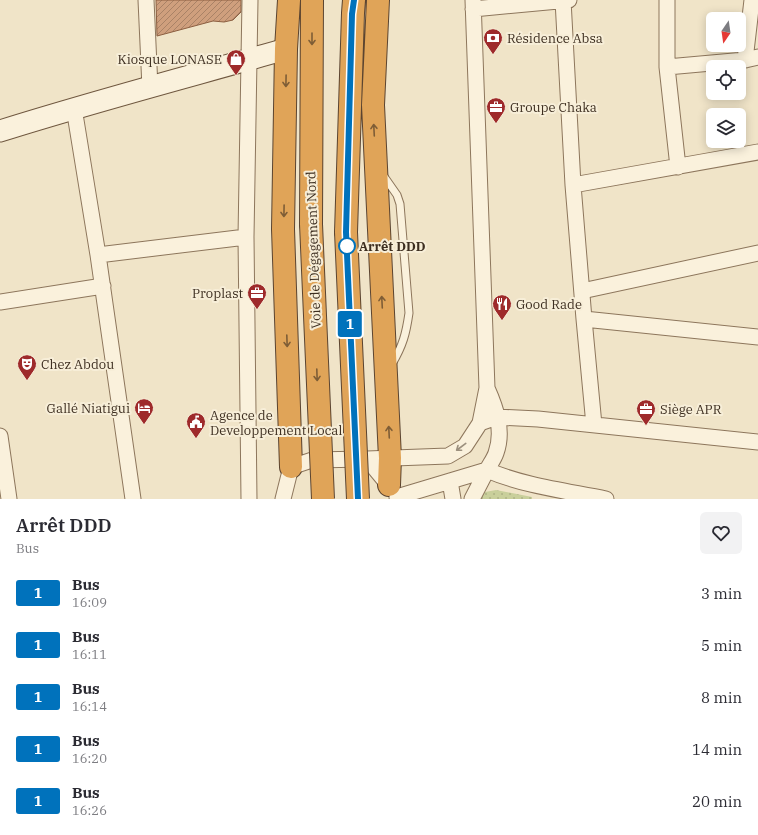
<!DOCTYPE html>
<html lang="fr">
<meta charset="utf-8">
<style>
:root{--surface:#fff;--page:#f2f2f3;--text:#2b2b33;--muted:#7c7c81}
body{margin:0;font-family:"IBM Plex Serif",serif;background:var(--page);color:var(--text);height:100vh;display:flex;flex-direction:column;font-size:15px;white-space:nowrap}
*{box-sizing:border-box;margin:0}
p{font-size:13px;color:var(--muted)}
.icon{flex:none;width:22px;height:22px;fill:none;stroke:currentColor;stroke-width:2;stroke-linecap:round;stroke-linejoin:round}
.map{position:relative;height:499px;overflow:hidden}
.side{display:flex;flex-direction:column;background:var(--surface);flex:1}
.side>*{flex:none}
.badge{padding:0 8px;border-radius:3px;font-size:14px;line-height:26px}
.needle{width:26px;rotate:193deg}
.controls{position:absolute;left:706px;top:12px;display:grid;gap:8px}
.controls a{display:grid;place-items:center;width:40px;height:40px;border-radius:6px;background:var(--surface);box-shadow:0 2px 10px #0003;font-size:20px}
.map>.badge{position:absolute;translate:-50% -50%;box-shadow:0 0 0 2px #fff}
.round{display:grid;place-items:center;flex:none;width:42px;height:42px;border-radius:6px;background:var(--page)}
.head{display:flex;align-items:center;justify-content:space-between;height:68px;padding:0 16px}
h1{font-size:19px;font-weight:600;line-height:30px}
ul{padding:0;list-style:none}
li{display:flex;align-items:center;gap:12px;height:52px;padding:0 16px}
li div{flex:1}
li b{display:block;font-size:15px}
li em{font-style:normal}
li .badge{min-width:44px;font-weight:700;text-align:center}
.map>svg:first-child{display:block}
.garden{fill:url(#garden-dots)}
.building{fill:url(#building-hatch);stroke:#8d5f41}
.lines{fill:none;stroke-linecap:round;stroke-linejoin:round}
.lane-casing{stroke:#8d765c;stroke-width:9}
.street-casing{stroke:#8d765c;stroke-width:17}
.secondary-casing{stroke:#6f573f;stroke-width:23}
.highway-casing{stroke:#5b4430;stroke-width:24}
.lane{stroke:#faf1dc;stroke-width:7}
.street{stroke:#faf1dc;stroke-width:15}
.secondary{stroke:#faf1dc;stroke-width:21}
.highway{stroke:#e0a458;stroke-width:22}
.highway-bridge-casing{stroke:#5b4430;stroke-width:24;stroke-linecap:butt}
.highway-bridge{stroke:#e0a458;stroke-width:22}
.oneway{stroke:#7e5d36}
.oneway2{stroke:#9c907e}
.line-casing{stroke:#fff;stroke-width:9}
.line{stroke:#0072bc;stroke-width:6}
.stop-dot{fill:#fff;stroke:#0072bc;stroke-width:2}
.labels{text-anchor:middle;stroke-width:4;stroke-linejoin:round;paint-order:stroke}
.poi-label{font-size:13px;fill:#3d2e20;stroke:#f7eed8;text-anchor:start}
.stop-label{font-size:13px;font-weight:bold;fill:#3d2e20;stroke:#f7eed8;text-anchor:start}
.street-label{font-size:13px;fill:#3d2e20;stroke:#f7eed8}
</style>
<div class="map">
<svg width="758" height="499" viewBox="0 0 758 499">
<defs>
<pattern id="garden-dots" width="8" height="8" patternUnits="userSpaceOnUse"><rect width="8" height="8" fill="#c9cf9b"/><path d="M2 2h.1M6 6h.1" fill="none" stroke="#aeb285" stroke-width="1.8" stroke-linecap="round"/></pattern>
<pattern id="building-hatch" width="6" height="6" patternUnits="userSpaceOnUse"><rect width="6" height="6" fill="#cf9f7d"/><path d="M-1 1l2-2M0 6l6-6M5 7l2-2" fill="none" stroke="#a98266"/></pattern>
</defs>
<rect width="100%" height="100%" fill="#f0e4c8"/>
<path class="garden" d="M496 490 532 497V499H480L485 492Z"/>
<path class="building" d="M156 0H241V12L233 20 224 22 213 21 157 36Z"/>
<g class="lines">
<g class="lane-casing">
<path id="lane" d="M383 175 397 195 400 204 409 313C406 334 403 345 392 364"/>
</g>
<g class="street-casing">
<path id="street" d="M146 0 150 88
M563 0 573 185 584 319 594 425
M667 0V67L678 167
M473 9 569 0
M745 60 752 0
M667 67 745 60 758 57
M74 108 98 255 133 499
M573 185 758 152
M98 255 246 237
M582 291 758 253
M0 302 103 286
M584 319 758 337
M480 423 497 417 538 419 758 442
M0 436 9 499
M367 459 448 456 465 446 480 423 487 388 473 0
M450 481 453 499
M397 497 487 470C490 464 494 459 496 453 504 431 496 408 487 388
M249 499 246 237 250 0
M283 499 291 467 312 460 367 459 391 488
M472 499 487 470C524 486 567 491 606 499"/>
</g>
<g class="secondary-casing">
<path id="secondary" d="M0 131C95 101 191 76 286 49"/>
</g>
<g class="highway-casing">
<path id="highway" d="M289 0 286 49 283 229 291 467
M378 0 373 105 390 458 389 485
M311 224 312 0
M346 232 353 13 354 0"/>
</g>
<use href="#lane" class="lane"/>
<use href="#street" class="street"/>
<use href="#secondary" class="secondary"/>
<use href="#highway" class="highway"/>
<g class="highway-bridge-casing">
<path id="highway-bridge" d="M311 224 323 499
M346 232 358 499"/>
</g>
<use href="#highway-bridge" class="highway-bridge"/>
</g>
<defs><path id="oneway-shaft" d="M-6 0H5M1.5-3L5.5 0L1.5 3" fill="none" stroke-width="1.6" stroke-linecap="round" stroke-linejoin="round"/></defs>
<g class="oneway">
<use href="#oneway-shaft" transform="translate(312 39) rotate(90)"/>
<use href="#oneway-shaft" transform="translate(286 81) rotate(91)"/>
<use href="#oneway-shaft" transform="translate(374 130) rotate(-93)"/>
<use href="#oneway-shaft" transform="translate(284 211) rotate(91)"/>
<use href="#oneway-shaft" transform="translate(382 302) rotate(-93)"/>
<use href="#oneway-shaft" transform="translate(287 341) rotate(88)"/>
<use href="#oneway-shaft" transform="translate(317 375) rotate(88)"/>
<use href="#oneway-shaft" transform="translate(389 432) rotate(-93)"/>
</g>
<use class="oneway2" href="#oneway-shaft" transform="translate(461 447) rotate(143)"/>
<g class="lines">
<g class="line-casing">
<path id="line" d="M354 0 352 14 346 232 358 499"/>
</g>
<use href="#line" class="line"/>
</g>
<defs>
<g id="bank-pin" transform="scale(1)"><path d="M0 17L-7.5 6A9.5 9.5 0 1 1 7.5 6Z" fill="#9e2a2b" stroke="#f7eed8"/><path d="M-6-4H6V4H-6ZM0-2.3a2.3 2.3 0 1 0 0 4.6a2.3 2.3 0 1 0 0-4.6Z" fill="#fff"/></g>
<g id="shop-pin" transform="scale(1)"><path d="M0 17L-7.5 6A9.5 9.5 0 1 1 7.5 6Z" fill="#9e2a2b" stroke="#f7eed8"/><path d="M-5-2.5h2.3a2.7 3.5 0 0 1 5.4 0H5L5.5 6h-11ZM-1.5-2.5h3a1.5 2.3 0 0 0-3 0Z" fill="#fff"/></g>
<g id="office-pin" transform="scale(1)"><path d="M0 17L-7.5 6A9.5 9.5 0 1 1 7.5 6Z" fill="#9e2a2b" stroke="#f7eed8"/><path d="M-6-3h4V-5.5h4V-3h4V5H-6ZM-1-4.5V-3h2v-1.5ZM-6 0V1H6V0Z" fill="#fff"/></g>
<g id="restaurant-pin" transform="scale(1)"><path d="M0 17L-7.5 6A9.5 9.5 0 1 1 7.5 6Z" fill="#9e2a2b" stroke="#f7eed8"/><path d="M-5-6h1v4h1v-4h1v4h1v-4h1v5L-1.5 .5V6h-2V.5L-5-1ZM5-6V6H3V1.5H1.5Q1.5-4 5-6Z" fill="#fff"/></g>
<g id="theatre-pin" transform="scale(1)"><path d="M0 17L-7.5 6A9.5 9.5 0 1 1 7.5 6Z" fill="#9e2a2b" stroke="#f7eed8"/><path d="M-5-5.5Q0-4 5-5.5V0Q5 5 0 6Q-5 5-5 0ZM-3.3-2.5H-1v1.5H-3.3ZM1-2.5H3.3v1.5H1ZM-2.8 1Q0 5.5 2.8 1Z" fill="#fff"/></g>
<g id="hotel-pin" transform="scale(1)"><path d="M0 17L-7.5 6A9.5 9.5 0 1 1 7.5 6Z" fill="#9e2a2b" stroke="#f7eed8"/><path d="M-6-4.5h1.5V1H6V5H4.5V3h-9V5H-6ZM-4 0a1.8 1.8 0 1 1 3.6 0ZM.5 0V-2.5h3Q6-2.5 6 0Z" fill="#fff"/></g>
<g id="civic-pin" transform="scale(1)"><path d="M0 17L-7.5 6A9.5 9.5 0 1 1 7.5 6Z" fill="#9e2a2b" stroke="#f7eed8"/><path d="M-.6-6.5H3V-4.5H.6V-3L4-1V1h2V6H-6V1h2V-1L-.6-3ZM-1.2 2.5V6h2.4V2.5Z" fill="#fff"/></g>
</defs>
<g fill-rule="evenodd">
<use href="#bank-pin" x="493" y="38"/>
<use href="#shop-pin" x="236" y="59"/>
<use href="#office-pin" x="496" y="107"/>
<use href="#office-pin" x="257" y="293"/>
<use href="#restaurant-pin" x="502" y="304"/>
<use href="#theatre-pin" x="27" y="364"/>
<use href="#hotel-pin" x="144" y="408"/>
<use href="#office-pin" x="646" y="409"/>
<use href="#civic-pin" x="196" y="422"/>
</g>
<circle class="stop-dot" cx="347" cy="246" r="8"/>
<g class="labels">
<g class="poi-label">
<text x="507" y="43">Résidence Absa</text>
<text x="222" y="64" text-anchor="end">Kiosque LONASE</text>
<text x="510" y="112">Groupe Chaka</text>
<text x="243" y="298" text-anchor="end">Proplast</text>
<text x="516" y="309">Good Rade</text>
<text x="41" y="369">Chez Abdou</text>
<text x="130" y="413" text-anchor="end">Gallé Niatigui</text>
<text x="660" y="414">Siège APR</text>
<text x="210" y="420">Agence de<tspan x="210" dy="15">Developpement Local</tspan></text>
</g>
<g class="stop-label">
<text x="359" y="251">Arrêt DDD</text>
</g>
<g class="street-label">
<text transform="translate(313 250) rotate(-92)" y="5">Voie de Dégagement Nord</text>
</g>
</g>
</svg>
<div class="controls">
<a><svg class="needle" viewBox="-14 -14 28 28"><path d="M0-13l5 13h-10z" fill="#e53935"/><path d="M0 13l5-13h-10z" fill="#7c7c81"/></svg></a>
<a><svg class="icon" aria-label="locate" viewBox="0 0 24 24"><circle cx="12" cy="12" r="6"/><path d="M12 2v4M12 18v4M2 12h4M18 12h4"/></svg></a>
<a><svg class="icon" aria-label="layers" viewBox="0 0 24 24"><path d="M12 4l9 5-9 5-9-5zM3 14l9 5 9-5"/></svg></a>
</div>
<b class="badge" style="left:350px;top:324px;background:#0072bc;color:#fff">1</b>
</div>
<section class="side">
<div class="head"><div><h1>Arrêt DDD</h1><p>Bus</p></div><a class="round"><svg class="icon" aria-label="heart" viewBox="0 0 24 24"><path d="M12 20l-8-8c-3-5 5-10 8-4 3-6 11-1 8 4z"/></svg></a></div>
<ul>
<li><span class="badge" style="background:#0072bc;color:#fff">1</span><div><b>Bus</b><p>16:09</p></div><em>3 min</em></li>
<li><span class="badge" style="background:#0072bc;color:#fff">1</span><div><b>Bus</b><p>16:11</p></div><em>5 min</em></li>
<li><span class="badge" style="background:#0072bc;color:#fff">1</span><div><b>Bus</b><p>16:14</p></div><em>8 min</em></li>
<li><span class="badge" style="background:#0072bc;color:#fff">1</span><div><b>Bus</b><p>16:20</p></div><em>14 min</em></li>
<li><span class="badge" style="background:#0072bc;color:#fff">1</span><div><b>Bus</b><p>16:26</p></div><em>20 min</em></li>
</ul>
</section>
